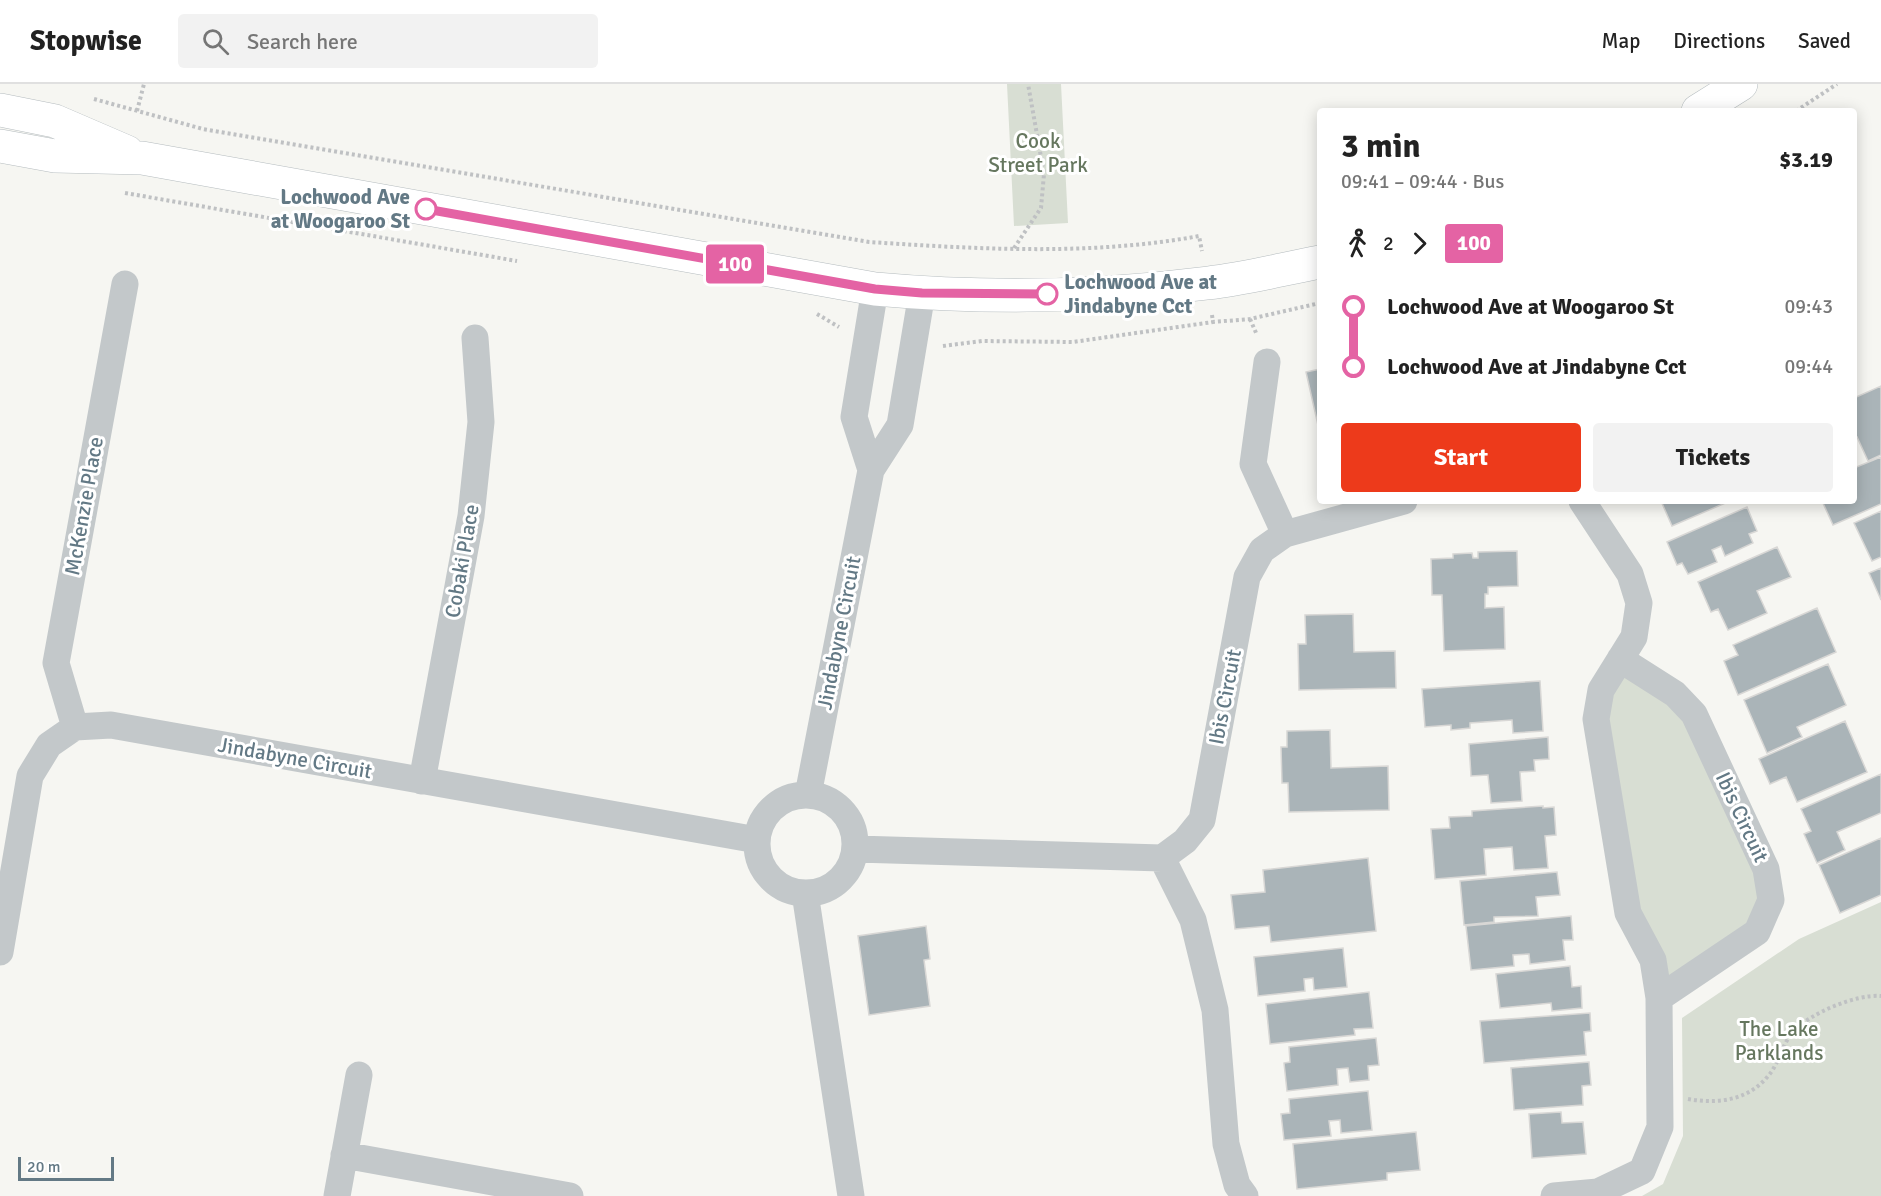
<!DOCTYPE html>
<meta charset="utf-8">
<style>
:root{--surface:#fff;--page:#f2f2f2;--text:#222;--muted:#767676;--line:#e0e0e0;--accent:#ed3a1b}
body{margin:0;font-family:Signika,sans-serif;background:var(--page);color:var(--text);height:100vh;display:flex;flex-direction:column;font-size:22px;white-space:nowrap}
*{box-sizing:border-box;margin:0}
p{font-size:20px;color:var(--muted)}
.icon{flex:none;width:33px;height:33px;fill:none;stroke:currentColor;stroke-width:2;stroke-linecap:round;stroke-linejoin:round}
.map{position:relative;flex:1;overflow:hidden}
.sheet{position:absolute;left:1317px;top:24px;width:540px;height:396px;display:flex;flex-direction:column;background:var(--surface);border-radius:6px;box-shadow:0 3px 15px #0003}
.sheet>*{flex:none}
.badge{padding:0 12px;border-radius:4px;font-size:21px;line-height:39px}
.scale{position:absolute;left:18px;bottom:15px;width:96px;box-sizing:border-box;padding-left:6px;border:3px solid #637985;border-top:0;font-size:16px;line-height:21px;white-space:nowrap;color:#637985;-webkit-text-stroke:4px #fff;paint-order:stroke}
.map>.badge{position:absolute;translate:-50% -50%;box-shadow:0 0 0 3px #fff}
.legs{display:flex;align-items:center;gap:9px;height:66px;padding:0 24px;font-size:20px}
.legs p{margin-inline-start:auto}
.summary{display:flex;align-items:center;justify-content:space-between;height:102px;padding:0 24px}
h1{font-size:33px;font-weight:800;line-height:45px}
.primary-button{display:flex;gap:12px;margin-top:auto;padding:12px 24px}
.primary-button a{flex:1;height:69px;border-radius:6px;background:var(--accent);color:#fff;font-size:24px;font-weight:800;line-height:69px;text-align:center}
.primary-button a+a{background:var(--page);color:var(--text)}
ul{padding:0 24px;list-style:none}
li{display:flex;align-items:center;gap:21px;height:60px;font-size:22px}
li i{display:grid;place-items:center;width:9px;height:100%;margin:0 8px;background:currentColor}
li i::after{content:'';width:15px;height:15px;margin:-8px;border:4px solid;border-radius:50%;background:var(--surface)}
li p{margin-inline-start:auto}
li:first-child i{background:linear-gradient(#0000 50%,currentColor 0)}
li:last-child i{background:linear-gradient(currentColor 50%,#0000 0)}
header{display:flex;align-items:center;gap:36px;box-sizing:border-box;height:84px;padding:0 30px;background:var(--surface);border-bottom:2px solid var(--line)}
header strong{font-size:28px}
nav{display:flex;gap:33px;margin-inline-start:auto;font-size:21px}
.search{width:420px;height:54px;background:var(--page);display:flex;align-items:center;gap:15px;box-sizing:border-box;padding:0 21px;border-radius:6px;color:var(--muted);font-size:22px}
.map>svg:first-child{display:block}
.green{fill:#d8ded3}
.building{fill:#aab4b8;stroke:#d8d7d5;stroke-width:1.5}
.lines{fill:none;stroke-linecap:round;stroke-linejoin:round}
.secondary-casing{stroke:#b5bcbf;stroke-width:34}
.path{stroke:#bfc1c3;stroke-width:4;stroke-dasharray:3 3;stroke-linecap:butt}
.street{stroke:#c3c8ca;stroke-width:27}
.secondary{stroke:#fff;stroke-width:33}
.line-1-casing{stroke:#fff;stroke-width:14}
.line-1{stroke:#e463a4;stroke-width:9}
.stop-1-dot{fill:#fff;stroke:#e463a4;stroke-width:3}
.labels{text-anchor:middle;stroke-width:6;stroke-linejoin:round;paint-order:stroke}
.park-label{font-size:21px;fill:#66775f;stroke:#fff}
.stop-label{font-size:21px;font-weight:bold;fill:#637985;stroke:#fff;text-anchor:end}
.street-label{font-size:21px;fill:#637985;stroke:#fff}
</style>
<header>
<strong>Stopwise</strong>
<div class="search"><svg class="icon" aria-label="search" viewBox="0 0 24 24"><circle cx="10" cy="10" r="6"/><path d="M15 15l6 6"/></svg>Search here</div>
<nav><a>Map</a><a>Directions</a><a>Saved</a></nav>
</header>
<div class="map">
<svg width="1881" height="1112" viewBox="0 0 1881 1112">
<rect width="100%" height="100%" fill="#f6f6f2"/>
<path class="green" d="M1007 0H1061L1068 139 1014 142Z
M1620 575 1675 610 1766 785 1757 848 1659 914 1628 829 1601 606Z
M1881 818V1112H1642L1663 1100 1683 1052 1682 934 1799 855Z"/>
<path class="building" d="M1320 285V350L1306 288Z
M1881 302V371L1868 377 1857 353 1854 354V314Z
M1881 373V420L1833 441 1822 417H1854V384Z
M1661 417H1730L1672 442Z
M1747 423 1757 447 1749 450 1753 459 1725 472 1721 462 1712 466 1717 478 1688 490 1682 479 1677 481 1667 458Z
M1881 427V473L1872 477 1854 439Z
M1777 463 1791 493 1757 507 1767 529 1728 546 1718 525 1711 528 1698 498Z
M1517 467 1518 502 1488 503V510H1485V524L1504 523 1505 565 1444 567 1442 511H1432L1431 475 1453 474V470L1472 469 1473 474H1478V468Z
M1881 484V516L1869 489Z
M1817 524 1836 568 1738 611 1724 577 1738 571 1733 561Z
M1353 530 1354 568 1395 567 1396 604 1299 606 1298 560H1306L1305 531Z
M1828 580 1846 621 1797 643 1802 653 1767 669 1744 616Z
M1540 597 1543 647 1513 649 1512 636 1470 639V644L1451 646V641L1425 643 1422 605Z
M1845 637 1867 688 1797 718 1786 693 1770 700 1759 675Z
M1330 646 1331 684 1388 682 1389 726 1289 728 1288 699H1282L1281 663H1287V647Z
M1548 653 1549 675 1534 676 1535 687 1520 688 1522 717 1491 719 1488 691 1471 692 1469 660Z
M1881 690V729L1837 748 1845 766 1817 779 1804 750 1811 747 1801 725Z
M1543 722V724L1554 723 1556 751 1545 752 1548 784 1514 786 1512 763 1484 765 1486 791 1435 795 1431 745 1450 744 1449 733 1472 732V727Z
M1881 754V811L1840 829 1819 781Z
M1368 774 1376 847 1271 858 1269 842 1235 845 1231 811 1265 808 1263 786Z
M1557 788 1560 811 1536 813 1538 832 1494 833V838L1464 841 1460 797Z
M1571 832 1573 856H1563L1565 876 1530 880 1529 870 1513 871 1514 882 1471 886 1466 842Z
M926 842 930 875 924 876 930 922 869 931 858 852Z
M1343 864 1347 903 1314 906 1313 894 1304 895 1305 907 1258 912 1254 873Z
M1570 882 1572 903 1581 902 1582 924 1552 927 1551 919 1500 924 1496 890Z
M1369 908 1373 944 1354 945 1355 951 1270 960 1266 920Z
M1590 929 1591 947 1584 948 1586 971 1484 979 1480 937Z
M1376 954 1379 981 1368 982 1369 996 1350 998 1348 984 1337 985 1338 1001 1287 1007 1284 979 1290 978 1289 963Z
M1589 978 1591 1001 1582 1002 1583 1021 1514 1026 1511 984Z
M1368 1007 1372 1046 1341 1049 1340 1036 1329 1037 1331 1052 1284 1056 1281 1030 1290 1029 1289 1015Z
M1561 1028 1562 1039 1583 1038 1586 1070 1532 1074 1529 1030Z
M1416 1048 1420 1086 1387 1089V1096L1297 1105 1293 1060Z"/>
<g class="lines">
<g class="secondary-casing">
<path id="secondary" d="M0 26 55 37 127 68
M1698 27 1741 0
M0 62 55 72 142 74 875 205C985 215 1098 213 1208 199 1245 195 1283 185 1320 178"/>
</g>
<path class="path" d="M94 15 203 45 869 158C978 165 1091 172 1199 152L1202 167
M137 27 144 0
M1796 27 1837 0
M125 109 517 177
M1014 164 1041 124 1044 90 1028 0
M817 230 839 243
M1212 231 1213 238 1250 235 1320 219
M1250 235 1257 251
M943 262 982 257 1073 258 1213 238
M1688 1015C1717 1020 1748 1017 1768 992 1779 980 1782 960 1793 948 1810 929 1856 910 1881 912"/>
<path class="street" d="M1267 278 1253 380 1285 450
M871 386 854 333 875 205
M1620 575 1675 610 1694 630 1766 785 1771 816 1757 848 1659 914
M75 643 56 579 125 200
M422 697 471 432 481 338 475 254
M808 711 871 386 900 341 922 209
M757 760a49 49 0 1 1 98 0a49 49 0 1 1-98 0Z
M856 765 1162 774
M805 809 851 1112
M0 868 30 692 49 661 75 643 111 641 757 756
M344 1071 570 1112
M337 1112 359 991
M1245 1112 1237 1101 1226 1060 1215 926 1193 836 1162 774 1185 757 1202 736 1247 493 1262 466 1285 450 1404 417
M1554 1112 1598 1108 1642 1087 1660 1043 1659 914 1653 876 1628 829 1596 635 1601 606 1634 553 1639 519 1630 490 1582 417"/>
<use href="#secondary" class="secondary"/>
</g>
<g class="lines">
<g class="line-1-casing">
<path id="line-1" d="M426 125 875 205 922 209 1047 210"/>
</g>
<use href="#line-1" class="line-1"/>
</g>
<g class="stop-1-dot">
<circle cx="426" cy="125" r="10"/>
<circle cx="1047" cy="210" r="10"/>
</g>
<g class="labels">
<g class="park-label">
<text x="1038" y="64">Cook<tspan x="1038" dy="24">Street Park</tspan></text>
<text x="1779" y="952">The Lake<tspan x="1779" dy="24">Parklands</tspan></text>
</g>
<g class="stop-label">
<text x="410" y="120">Lochwood Ave<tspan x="410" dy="24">at Woogaroo St</tspan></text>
<text x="1064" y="205" text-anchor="start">Lochwood Ave at<tspan x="1064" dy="24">Jindabyne Cct</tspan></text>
</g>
<g class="street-label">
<text transform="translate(84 422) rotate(-80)" y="7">McKenzie Place</text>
<text transform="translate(462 477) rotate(-80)" y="7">Cobaki Place</text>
<text transform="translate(839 549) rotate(-79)" y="7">Jindabyne Circuit</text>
<text transform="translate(1225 613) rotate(-79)" y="7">Ibis Circuit</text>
<text transform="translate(295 674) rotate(10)" y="7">Jindabyne Circuit</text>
<text transform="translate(1742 733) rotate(65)" y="7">Ibis Circuit</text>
</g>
</g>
</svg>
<div class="scale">20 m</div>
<b class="badge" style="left:735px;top:180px;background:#e463a4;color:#fff">100</b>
<section class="sheet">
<div class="summary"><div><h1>3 min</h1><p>09:41 – 09:44 · Bus</p></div><b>$3.19</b></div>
<div class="legs"><svg class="icon" aria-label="walk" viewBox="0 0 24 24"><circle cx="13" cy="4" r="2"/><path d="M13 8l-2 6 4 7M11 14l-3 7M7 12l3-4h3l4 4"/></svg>2<svg class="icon" aria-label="forward" viewBox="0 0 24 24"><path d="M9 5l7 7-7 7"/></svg><b class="badge" style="background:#e463a4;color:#fff">100</b></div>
<ul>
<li><i style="color:#e463a4"></i><b>Lochwood Ave at Woogaroo St</b><p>09:43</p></li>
<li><i style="color:#e463a4"></i><b>Lochwood Ave at Jindabyne Cct</b><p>09:44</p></li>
</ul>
<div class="primary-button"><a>Start</a><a>Tickets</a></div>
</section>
</div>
